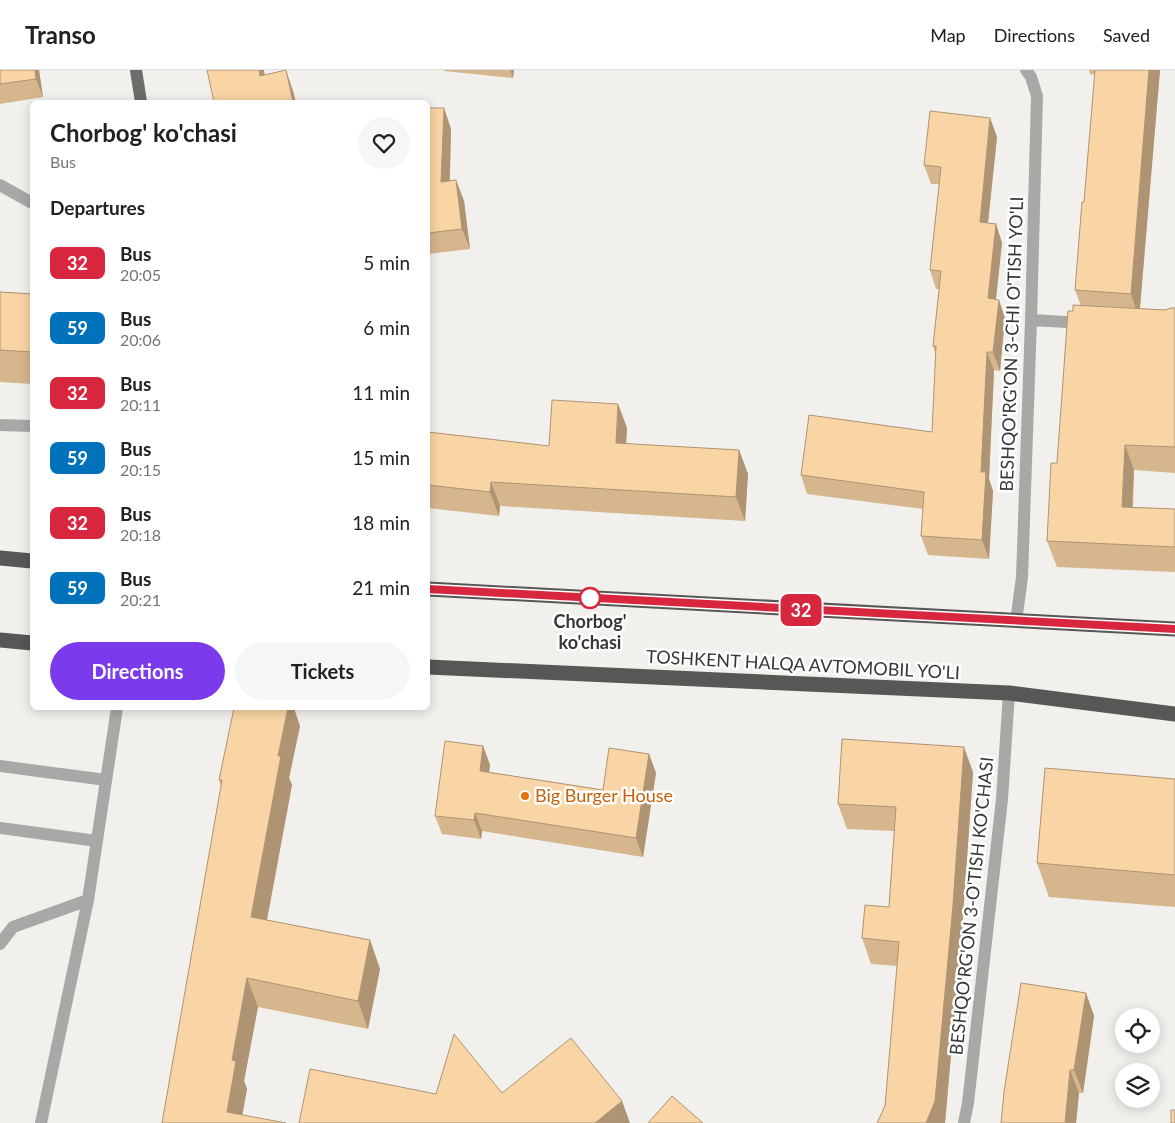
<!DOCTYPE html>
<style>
:root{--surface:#fff;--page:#f6f6f6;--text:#202124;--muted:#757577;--line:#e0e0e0;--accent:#7c3aed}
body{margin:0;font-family:Lato,sans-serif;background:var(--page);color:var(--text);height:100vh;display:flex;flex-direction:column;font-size:19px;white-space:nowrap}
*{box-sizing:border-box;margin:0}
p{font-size:16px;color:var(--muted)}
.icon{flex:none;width:28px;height:28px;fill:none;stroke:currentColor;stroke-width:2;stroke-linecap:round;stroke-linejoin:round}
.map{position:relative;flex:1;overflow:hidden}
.side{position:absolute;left:30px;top:30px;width:400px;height:610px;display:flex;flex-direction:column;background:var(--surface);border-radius:8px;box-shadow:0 2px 12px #0003}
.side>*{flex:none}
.badge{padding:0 10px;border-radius:8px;font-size:18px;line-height:32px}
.fabs{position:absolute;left:1115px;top:938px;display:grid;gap:10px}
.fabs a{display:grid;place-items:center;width:45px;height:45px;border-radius:50%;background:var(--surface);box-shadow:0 2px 12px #0003;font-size:25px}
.map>.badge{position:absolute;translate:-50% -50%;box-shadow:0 0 0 2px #fff}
h2{padding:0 20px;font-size:19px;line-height:45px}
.round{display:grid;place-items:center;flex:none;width:52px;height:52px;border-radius:26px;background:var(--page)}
.head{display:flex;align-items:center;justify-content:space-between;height:85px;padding:0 20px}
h1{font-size:24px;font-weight:700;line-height:38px}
.action{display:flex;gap:10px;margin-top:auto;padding:10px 20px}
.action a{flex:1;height:58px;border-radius:30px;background:var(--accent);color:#fff;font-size:20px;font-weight:700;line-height:58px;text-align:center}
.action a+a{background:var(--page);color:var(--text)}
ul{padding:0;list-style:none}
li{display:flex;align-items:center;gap:15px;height:65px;padding:0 20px}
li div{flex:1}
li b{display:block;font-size:19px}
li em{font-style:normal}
li .badge{min-width:55px;font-weight:700;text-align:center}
header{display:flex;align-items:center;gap:30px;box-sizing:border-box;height:70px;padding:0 25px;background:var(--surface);border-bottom:1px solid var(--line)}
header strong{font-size:24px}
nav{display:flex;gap:28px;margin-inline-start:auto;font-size:18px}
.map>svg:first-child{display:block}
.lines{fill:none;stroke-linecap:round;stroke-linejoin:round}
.minor{stroke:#a9a8a7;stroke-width:12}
.major{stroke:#6e6c6a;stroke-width:12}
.highway{stroke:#595755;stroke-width:15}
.wall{fill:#d6b68d}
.shaded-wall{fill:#ae9473}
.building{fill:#f9d4a4;stroke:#ae9473}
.line-casing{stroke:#fff;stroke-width:11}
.line{stroke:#d7263d;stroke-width:8}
.stop-dot{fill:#fff;stroke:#d7263d;stroke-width:2.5}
.food-dot{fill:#e8710a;stroke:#fff;stroke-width:2}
.labels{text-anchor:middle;stroke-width:5;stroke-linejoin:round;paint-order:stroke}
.street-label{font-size:18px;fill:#383736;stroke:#fff}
.stop-label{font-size:18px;font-weight:bold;fill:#383736;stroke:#fff}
.food-label{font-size:18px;fill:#c56008;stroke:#fff;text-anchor:start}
</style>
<header>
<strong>Transo</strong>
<nav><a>Map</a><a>Directions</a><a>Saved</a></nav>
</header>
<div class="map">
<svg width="1175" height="1053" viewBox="0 0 1175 1053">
<rect width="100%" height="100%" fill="#f2f0ed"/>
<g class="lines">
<path class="minor" d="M0 115 32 133
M1031 250 1084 253
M0 355 32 356
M1016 552 1022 507 1031 250 1037 26 1031 7 1026 0
M0 696 106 710
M0 758 97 771
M0 874 13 857 88 830
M41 1053 88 830 117 638
M964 1053 968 1033 1002 729 1009 623"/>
<path class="major" d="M136 0 141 32"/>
<path class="highway" d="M0 488 32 491
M428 519 1175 559
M0 570 32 573
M428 597 1009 623 1175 644"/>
</g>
<path class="wall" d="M0 0H39L43 27 0 34Z
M444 0H514L513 8 444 1Z
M1089 0H1160L1140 239 1165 240 1175 238V403L1134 400 1133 437 1175 439V502L1057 497 1047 471 1057 393 1073 241 1081 236 1075 220 1084 132 1095 5 1090 4Z
M428 38H444L451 59 450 111 456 110 464 131 470 179 428 184Z
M990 48 997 67 988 153 996 154 1002 173 996 229 1005 248 1000 301 994 300 989 409 993 421 989 489 928 485 921 466 923 439 807 424 801 405 932 362 936 285 933 276 939 219H936L930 200 939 114H931L924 95Z
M0 222 32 224V314L0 312Z
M618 334 627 358 626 374 739 380 748 404 745 451 500 436 499 446 428 438V362L549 376Z
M300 656 289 708 292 715 267 850 370 870 380 899 368 959 258 937 244 1011 247 1019 242 1045 162 1053 221 716 219 710Z
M483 676 490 695 489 702 603 720 649 684 656 703 643 787 482 761 481 769 442 764 435 746Z
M973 702 962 860 945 1053H877L885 1036 897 896 871 894 862 868 889 837 894 761 847 759 838 734Z
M1175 709V837L1049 827 1037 793Z
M1086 923 1094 946 1083 1023H1079L1076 1053H1001Z"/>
<path class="shaded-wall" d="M35 0H39L43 27 36 9Z
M259 0H264L268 27 260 6Z
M286 0 293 21 296 32H293Z
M510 0H514L513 8Z
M1149 0H1160L1139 248 1131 224Z
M444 38 451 59 449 133 441 112Z
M990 48 997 67 986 171 980 152Z
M456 110 464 131 470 179 462 159Z
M996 154 1002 173 994 247 988 228Z
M999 230 1005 248 1000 301 993 282Z
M987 282 994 300 989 409 993 421 989 489 982 470 981 402Z
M618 334 627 358 625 397 616 373Z
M1125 375 1134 400 1131 463 1122 437Z
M739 380 748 404 745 451 736 427Z
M491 412 500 436 499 446 490 422Z
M288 638H294L300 656 289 708 292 715 262 876 251 847 278 686Z
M483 676 490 695 487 720 480 701Z
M964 677 973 702 962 860 945 1053H926Z
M649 684 656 703 643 787 636 768Z
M475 743 482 761 481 769 474 750Z
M370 870 380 899 368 959 358 931Z
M247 908 258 937 244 1011 247 1019 241 1053 227 1042 232 990Z
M1086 923 1094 946 1083 1023 1074 1000Z
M1070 1000 1079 1023 1076 1053H1065Z
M622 1031 630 1053H595Z"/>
<path class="building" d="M0 0H35L36 9 0 14Z
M207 0H259L260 6 286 0 293 32H214Z
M1095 0H1149L1131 224 1075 220 1082 132H1084Z
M428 38H444L441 112 456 110 462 159 428 163Z
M930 41 990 48 980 152 996 154 988 228 999 230 993 282H987L981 402H986L982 470 921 466 924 422 801 405 809 345 932 362 936 276H933L941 201 930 200 941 97 924 95Z
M0 222 32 224V282L0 280Z
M1073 235 1165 240 1171 238H1175V377L1125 375 1122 437 1175 439V477L1047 471 1051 393H1057L1068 241H1073Z
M552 330 618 334 616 373 739 380 736 427 491 412 490 422 428 415V362L549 376Z
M234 638H288L278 686H281L251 847 370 870 358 931 247 908 232 990 236 991 227 1042 286 1053H162L222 710H219Z
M842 669 964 677 953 835 935 1031 926 1053H877L885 1036 899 872 862 868 865 835 889 837 896 737 838 734Z
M445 671 483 676 480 701 603 720 609 678 649 684 636 768 475 743 474 750 435 746Z
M1045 698 1175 709V805L1037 793Z
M1021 913 1086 923 1074 1000H1070L1065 1053H1001L1004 1022Z
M454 964 502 1023 571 968 622 1031 595 1053H299L310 999 436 1024Z
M672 1026 703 1053H648Z
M1171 1040H1175V1053H1171Z"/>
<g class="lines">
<g class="line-casing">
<path id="line" d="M428 519 1175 559"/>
</g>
<use href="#line" class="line"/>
</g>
<circle class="stop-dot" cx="590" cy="528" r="10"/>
<circle class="food-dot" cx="525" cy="726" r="5"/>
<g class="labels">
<g class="street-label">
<text transform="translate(1012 274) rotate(-88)" y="6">BESHQO'RG'ON 3-CHI O'TISH YO'LI</text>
<text transform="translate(803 595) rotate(3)" y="6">TOSHKENT HALQA AVTOMOBIL YO'LI</text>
<text transform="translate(972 836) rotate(-84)" y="6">BESHQO'RG'ON 3-O'TISH KO'CHASI</text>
</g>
<g class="stop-label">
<text x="590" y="558">Chorbog'<tspan x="590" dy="21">ko'chasi</tspan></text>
</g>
<g class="food-label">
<text x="535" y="732">Big Burger House</text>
</g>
</g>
</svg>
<div class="fabs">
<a><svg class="icon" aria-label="locate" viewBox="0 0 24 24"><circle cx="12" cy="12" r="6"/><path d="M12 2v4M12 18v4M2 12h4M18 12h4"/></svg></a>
<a><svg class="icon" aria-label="layers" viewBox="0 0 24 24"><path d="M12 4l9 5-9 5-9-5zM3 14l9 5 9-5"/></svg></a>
</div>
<b class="badge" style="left:801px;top:540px;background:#d7263d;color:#fff">32</b>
<section class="side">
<div class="head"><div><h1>Chorbog' ko'chasi</h1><p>Bus</p></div><a class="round"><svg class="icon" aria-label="heart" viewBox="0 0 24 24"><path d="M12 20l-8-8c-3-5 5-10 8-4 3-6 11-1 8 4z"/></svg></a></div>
<h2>Departures</h2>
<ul>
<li><span class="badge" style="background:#d7263d;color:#fff">32</span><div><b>Bus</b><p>20:05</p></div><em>5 min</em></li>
<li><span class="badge" style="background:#0072bc;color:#fff">59</span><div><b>Bus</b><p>20:06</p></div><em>6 min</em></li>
<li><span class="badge" style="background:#d7263d;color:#fff">32</span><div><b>Bus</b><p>20:11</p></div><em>11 min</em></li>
<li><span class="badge" style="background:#0072bc;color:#fff">59</span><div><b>Bus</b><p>20:15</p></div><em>15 min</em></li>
<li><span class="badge" style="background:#d7263d;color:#fff">32</span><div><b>Bus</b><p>20:18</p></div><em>18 min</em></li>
<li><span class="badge" style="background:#0072bc;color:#fff">59</span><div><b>Bus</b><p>20:21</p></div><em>21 min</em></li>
</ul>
<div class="action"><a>Directions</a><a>Tickets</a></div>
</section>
</div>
